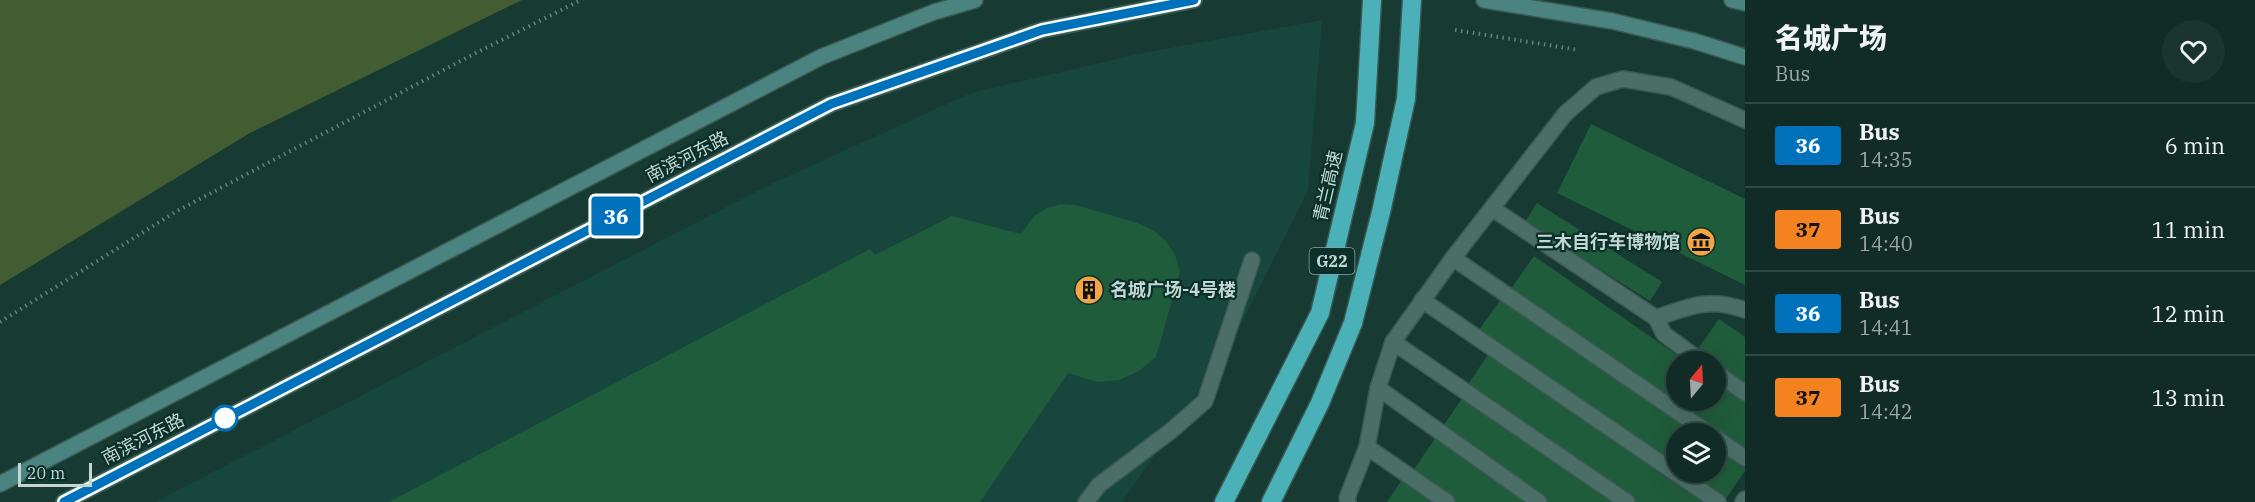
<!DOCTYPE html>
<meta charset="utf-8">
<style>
:root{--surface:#112c26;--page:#1a342e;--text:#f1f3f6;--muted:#9ca7a7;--line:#304843}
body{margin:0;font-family:"IBM Plex Serif","Noto Sans SC",serif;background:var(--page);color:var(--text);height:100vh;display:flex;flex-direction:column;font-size:22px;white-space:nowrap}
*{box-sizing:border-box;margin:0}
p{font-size:20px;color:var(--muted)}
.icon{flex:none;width:33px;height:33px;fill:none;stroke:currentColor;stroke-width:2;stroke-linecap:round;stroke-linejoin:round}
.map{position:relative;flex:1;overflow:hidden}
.details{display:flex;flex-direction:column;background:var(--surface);width:510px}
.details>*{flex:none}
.badge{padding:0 12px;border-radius:4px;font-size:21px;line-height:39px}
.needle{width:39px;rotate:18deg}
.buttons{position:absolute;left:1666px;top:351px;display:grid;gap:12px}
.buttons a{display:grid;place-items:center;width:60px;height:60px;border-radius:50%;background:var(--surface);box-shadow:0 6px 24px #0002,0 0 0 2px var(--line);font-size:30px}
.scale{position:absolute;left:18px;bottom:15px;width:74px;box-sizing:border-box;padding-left:6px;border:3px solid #c3d7d2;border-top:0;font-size:16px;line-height:21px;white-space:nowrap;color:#c3d7d2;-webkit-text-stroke:4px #0b3029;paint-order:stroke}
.map>.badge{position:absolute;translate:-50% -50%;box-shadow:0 0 0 3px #fff}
.round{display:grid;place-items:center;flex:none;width:63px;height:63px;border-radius:32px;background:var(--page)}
.head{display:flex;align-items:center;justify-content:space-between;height:102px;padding:0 30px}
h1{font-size:28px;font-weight:800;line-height:45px}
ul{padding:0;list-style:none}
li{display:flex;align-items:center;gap:18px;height:84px;padding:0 30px;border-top:2px solid var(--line)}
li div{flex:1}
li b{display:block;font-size:22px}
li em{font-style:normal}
li .badge{min-width:66px;font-weight:700;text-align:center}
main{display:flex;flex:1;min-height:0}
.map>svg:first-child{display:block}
.built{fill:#17463d}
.green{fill:#425d31}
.building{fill:#1f5c3b}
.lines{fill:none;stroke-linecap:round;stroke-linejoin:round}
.lane-casing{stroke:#3a5852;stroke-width:18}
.street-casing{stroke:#3a5852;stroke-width:18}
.secondary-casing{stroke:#3a5852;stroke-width:18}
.highway-casing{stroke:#3a5852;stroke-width:21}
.path{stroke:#66827c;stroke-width:4;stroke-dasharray:1.5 4.5;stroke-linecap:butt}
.lane{stroke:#4b6f67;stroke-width:15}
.street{stroke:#4b6f67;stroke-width:15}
.secondary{stroke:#4a837f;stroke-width:15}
.highway{stroke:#49b1b7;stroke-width:18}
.line-casing{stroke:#fff;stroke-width:14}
.line{stroke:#0072bc;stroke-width:9}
.stop-dot{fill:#fff;stroke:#0072bc;stroke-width:3}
.labels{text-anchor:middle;stroke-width:4.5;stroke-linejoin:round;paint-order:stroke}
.shield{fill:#0b3029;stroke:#8ca59f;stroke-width:1.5}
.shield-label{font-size:16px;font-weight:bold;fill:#c3d7d2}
.street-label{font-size:18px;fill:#c3d7d2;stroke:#0b3029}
.poi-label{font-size:18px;font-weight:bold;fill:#c3d7d2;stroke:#0b3029;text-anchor:end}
</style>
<main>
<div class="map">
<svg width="1745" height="502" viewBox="0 0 1745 502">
<rect width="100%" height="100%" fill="#173a33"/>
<path class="built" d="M1322 20 1308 190 1231 345 1122 502H155L767 186 971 93 1138 54Z"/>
<path class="green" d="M0 0H522L250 133 0 285Z"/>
<path class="building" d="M1591 124 1745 199V285L1557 193Z
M1537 203 1662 282 1650 301 1525 222Z
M1061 204 1076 205 1137 223 1153 230 1166 241 1175 255 1180 272 1156 357 1139 371 1119 380 1097 382 1068 373 980 502H389L870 249 875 255 952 216 1021 234 1034 216 1047 208Z
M1534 256 1687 362H1677V400H1716V382L1745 402V453L1510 290Z
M1503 296 1701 434H1677V467L1479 330Z
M1719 319 1745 337V383L1697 350Z
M1490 352 1709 502H1634L1466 387Z
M1463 397 1616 502H1541L1439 432Z
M1436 437 1531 502H1456L1412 472Z
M1716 444 1745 464V471L1725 500 1684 472H1716Z
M1403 478 1438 502H1387Z"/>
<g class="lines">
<g class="lane-casing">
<path id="lane" d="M1493 209 1656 318C1690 306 1710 297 1745 310
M1453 258 1710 434
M1422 300 1718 502
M1656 318 1664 334 1702 362
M1393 342 1627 502
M1716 372 1745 393
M1378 388 1539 502
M1716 438 1745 458
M1367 447 1447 502
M1086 502 1099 485 1172 430 1205 401 1252 260"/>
</g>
<g class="street-casing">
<path id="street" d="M1348 502 1347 498 1367 447 1378 388 1393 342 1453 258 1565 114 1596 87 1623 79 1671 87 1745 120
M1743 502 1745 499"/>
</g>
<g class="secondary-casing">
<path id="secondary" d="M1484 0 1612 21 1694 41 1745 57
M1732 0 1745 3
M0 484 821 57 934 12 975 0
M64 502 831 104 1042 30 1194 0"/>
</g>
<g class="highway-casing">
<path id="highway" d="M1224 502 1320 313 1365 123 1372 0
M1271 502 1320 403 1353 323 1381 212 1406 99 1412 0"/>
</g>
<path class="path" d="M1455 30 1579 50
M0 322 177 211 470 56 581 0"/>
<use href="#lane" class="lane"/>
<use href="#street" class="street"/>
<use href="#secondary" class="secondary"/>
<use href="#highway" class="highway"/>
</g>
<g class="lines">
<g class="line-casing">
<path id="line" d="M64 502 831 104 1042 30 1194 0"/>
</g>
<use href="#line" class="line"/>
</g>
<defs>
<g id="museum-disc" transform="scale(1.5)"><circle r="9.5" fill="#f3a443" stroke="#0b3029"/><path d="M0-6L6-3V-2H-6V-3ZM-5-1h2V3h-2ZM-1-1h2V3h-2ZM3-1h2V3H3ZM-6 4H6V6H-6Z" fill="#111"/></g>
<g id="building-disc" transform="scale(1.5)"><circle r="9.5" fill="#f3a443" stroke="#0b3029"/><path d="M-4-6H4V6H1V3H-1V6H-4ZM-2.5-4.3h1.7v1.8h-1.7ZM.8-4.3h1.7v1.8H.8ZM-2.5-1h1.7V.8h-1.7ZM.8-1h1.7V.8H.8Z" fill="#111"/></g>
</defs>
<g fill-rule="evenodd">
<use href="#museum-disc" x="1701" y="242"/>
<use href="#building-disc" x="1089" y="290"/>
</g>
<circle class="stop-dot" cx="225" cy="418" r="12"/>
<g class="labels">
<rect class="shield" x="1309.5" y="248" width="45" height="26" rx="4.5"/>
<g class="shield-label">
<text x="1332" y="267">G22</text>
</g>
<g class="street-label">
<text transform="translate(687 157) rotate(-27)" y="6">南滨河东路</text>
<text transform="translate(1328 186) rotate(-77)" y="6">青兰高速</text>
<text transform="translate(143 439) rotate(-27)" y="6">南滨河东路</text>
</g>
<g class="poi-label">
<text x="1680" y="248">三木自行车博物馆</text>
<text x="1110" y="296" text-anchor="start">名城广场-4号楼</text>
</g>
</g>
</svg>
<div class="buttons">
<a><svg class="needle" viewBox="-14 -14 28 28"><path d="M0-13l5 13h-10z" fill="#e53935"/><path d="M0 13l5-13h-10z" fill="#9ca7a7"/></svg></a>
<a><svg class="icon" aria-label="layers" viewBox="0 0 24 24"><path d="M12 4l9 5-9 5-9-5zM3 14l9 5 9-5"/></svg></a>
</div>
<div class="scale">20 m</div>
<b class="badge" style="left:616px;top:216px;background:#0072bc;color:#fff">36</b>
</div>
<section class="details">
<div class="head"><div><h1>名城广场</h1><p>Bus</p></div><a class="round"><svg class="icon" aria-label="heart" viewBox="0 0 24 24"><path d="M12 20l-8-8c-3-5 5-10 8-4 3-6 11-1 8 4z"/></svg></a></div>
<ul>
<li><span class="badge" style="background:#0072bc;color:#fff">36</span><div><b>Bus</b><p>14:35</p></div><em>6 min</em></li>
<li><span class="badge" style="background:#f58220;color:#111">37</span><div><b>Bus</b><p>14:40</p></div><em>11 min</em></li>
<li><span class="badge" style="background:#0072bc;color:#fff">36</span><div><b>Bus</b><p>14:41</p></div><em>12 min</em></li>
<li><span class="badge" style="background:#f58220;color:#111">37</span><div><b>Bus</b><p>14:42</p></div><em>13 min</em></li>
</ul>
</section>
</main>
